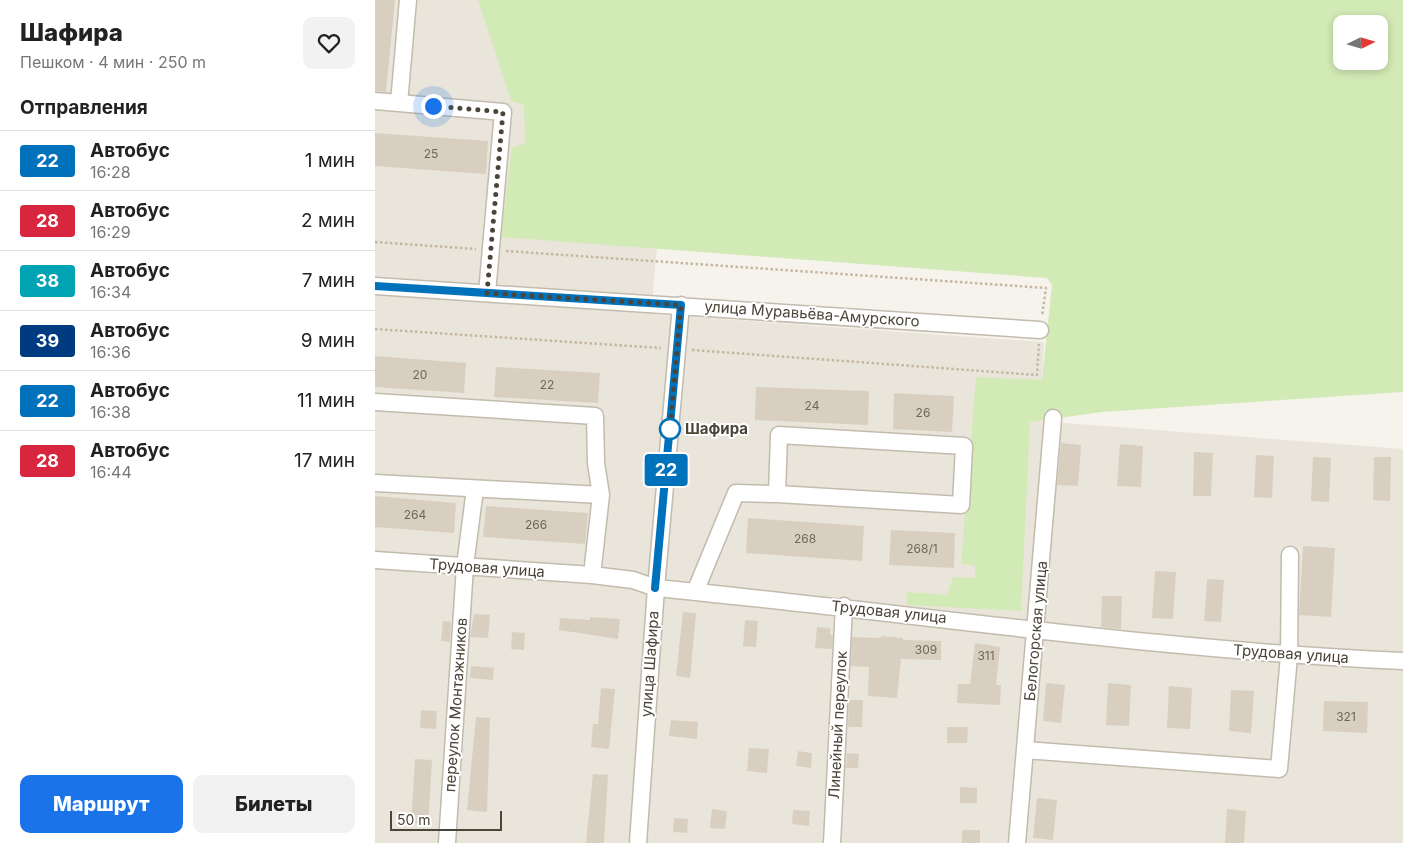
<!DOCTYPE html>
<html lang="ru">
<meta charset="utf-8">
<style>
:root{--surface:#fff;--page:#f2f2f2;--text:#222;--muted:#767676;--line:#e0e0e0;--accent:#1a73e8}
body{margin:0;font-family:Inter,sans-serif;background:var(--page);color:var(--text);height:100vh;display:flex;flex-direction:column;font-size:19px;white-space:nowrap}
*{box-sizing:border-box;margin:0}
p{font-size:16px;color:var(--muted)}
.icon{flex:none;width:28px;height:28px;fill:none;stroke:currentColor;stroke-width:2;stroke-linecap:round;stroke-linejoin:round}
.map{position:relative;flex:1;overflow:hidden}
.panel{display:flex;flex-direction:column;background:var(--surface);width:375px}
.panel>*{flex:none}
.badge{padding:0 10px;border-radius:4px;font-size:18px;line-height:32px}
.needle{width:32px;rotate:85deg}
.buttons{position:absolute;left:958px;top:15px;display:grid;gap:10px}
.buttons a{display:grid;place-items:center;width:55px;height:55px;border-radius:10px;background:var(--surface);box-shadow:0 2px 8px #0003;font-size:25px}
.scale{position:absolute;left:15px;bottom:12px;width:112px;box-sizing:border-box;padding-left:5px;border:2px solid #4b4439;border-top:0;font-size:14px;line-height:18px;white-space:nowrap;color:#4b4439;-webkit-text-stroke:4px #fff;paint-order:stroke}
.you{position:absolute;width:25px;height:25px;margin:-12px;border:4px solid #fff;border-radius:50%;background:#1a73e8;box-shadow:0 0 0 8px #1a73e833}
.map>.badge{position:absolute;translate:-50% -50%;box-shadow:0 0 0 2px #fff}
h2{padding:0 20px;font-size:19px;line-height:45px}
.round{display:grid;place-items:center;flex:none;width:52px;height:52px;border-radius:10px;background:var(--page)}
.head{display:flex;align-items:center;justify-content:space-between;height:85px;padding:0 20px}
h1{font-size:24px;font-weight:800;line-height:38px}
.button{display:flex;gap:10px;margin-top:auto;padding:10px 20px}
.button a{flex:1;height:58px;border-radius:10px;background:var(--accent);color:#fff;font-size:20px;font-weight:800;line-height:58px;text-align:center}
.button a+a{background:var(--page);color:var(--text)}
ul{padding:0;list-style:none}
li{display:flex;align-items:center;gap:15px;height:60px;padding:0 20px;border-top:1px solid var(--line)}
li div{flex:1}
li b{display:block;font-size:19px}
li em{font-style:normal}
li .badge{min-width:55px;font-weight:700;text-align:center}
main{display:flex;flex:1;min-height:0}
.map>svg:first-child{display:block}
.residential{fill:#eae5da}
.green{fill:#d2eab5;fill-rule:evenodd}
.building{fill:#d8cfc1}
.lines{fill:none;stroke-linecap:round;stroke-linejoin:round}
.minor-casing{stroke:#c2bbae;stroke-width:19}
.path{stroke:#c4b79f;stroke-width:2.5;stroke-dasharray:2.5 2.5;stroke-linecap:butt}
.minor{stroke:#fff;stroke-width:16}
.line-casing{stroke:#fff;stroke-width:11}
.line{stroke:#0072bc;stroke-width:8}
.walk{stroke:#4b4439;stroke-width:5;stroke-dasharray:0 9}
.stop-dot{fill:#fff;stroke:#0072bc;stroke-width:2.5}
.labels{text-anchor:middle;stroke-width:4;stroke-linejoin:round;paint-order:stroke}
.number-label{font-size:12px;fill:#6e675b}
.street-label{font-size:15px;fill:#4b4439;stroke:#fff}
.stop-label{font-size:15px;font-weight:bold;fill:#4b4439;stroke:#fff;text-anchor:start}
</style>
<main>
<section class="panel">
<div class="head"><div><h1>Шафира</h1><p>Пешком · 4 мин · 250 m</p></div><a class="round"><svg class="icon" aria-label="heart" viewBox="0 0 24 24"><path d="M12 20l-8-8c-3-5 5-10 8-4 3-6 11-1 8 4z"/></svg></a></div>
<h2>Отправления</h2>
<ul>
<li><span class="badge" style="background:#0072bc;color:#fff">22</span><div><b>Автобус</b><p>16:28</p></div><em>1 мин</em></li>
<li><span class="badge" style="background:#d7263d;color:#fff">28</span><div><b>Автобус</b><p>16:29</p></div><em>2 мин</em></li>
<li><span class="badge" style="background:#00a3b4;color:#fff">38</span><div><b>Автобус</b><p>16:34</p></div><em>7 мин</em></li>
<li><span class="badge" style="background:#003b80;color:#fff">39</span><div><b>Автобус</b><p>16:36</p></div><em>9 мин</em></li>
<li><span class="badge" style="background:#0072bc;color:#fff">22</span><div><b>Автобус</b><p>16:38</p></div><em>11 мин</em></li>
<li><span class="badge" style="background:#d7263d;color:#fff">28</span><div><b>Автобус</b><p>16:44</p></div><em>17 мин</em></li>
</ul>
<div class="button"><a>Маршрут</a><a>Билеты</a></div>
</section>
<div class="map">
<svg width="1028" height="843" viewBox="0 0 1028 843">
<rect width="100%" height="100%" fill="#f6f3ec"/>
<path class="residential" d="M0 0H304L276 314 669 342 665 421 1028 449V843H0Z"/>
<path class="green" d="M103 0H1028V392L727 412 655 422 646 611 532 605V592L572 595 578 577 600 578V565L586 564 601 377 667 380 677 285 672 278 126 237 137 148 150 143 149 105 136 101ZM966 24H1004V61H966Z"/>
<path class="building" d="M0 0H20L11 92 0 91Z
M0 133 113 141 111 174 0 166Z
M0 356 91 363 89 393 0 387Z
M121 367 225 373 223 403 119 397Z
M381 387 494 391 493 425 380 420Z
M519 393 579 396 577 432 518 429Z
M686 443 706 445 703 486 682 485Z
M745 444 768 446 766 487 742 486Z
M819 452 838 453 836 496H818Z
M881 455 899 456 897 498 879 497Z
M938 457 956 458 954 502 936 501Z
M999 457H1016L1015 501 998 500Z
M0 496 81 503 79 533 0 527Z
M111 506 213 513 210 544 108 537Z
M373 518 489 526 487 561 371 553Z
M516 530 580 533 579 568 514 565Z
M928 546 960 548 956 617 924 615Z
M780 571 801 572 798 619 777 618Z
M832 579 849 580 846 622 829 621Z
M727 596H747L746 629 726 627Z
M308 612 321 613 315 678 301 676Z
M99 614 115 615 113 638 95 637Z
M215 617 245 619 243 639 184 630 185 618 215 620Z
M370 620 383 621 381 647 368 646Z
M68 621 76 622 75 642 66 641Z
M442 627 455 628V635H458L457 649 440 648Z
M137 632 150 633 149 650 136 649Z
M506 636 528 638V640L566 641V660L526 659 522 698 493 696 494 667 476 666 477 637 506 638Z
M600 643 625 647 621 685H626L625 705 582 703 583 684H595Z
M96 666 119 668 118 680 95 678Z
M671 683 690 685 686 723 668 721Z
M733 683 756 685 754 726 731 725Z
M794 686 817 688 815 729 792 728Z
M226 688 240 689 234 749 216 747 218 724H223Z
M856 690 879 691 876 733 854 731Z
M474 700H488L487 727H473Z
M949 701 993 702 992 733 948 731Z
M46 710 62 711 61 729 45 728Z
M101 717 115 718 112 812 92 810Z
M296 720 323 722 322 739 294 736Z
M572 727H593L592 743H572Z
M374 748 394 749 392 773 372 771Z
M423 751 437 753 436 768 421 766Z
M472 753 484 754 483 768H471Z
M40 759 57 760 53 825 36 823Z
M218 774 233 775 229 843H211Z
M585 787 602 788V803H585Z
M662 798 682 800 678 840 658 838Z
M337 809 352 811 350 829 335 828Z
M852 809 871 811 869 843H850Z
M418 810 435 811 434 826 417 824Z
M299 818 313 819 312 833 298 832Z
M587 830H605V843H587Z"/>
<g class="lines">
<g class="minor-casing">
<path id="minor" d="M0 101 128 112 112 293
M24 103 33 0
M0 286 665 330
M0 402 220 416 221 463 226 495 217 575
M0 483 226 495
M0 560 217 575 258 580 281 588C530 612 778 650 1028 661
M320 592 361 493 402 494 404 435 589 446 586 505 402 494
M650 750 904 769 914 656 915 555
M72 843 90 566 100 489
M263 843 281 588 306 305
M457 843 469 606
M642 843 678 418"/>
</g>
<path class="path" d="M0 242 101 249
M131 251 671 288 667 316
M0 329 286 348
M317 350 662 375 664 344"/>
<use href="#minor" class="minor"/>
</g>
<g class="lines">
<g class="line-casing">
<path id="line" d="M0 286 306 305 280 588"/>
</g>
<use href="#line" class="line"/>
<path class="walk" d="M58 106 128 112 112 293 306 305 295 429"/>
</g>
<circle class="stop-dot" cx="295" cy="429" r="10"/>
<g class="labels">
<g class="number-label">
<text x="56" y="158">25</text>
<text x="45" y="379">20</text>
<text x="172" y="389">22</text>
<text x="437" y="410">24</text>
<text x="548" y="417">26</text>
<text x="40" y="519">264</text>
<text x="161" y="529">266</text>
<text x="430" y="543">268</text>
<text x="547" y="553">268/1</text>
<text x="551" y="654">309</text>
<text x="611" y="660">311</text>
<text x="971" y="721">321</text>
</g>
<g class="street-label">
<text transform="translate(437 314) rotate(4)" y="5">улица Муравьёва-Амурского</text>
<text transform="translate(112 568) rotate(4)" y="5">Трудовая улица</text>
<text transform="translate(514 612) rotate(6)" y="5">Трудовая улица</text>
<text transform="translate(661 631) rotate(-85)" y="5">Белогорская улица</text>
<text transform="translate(916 654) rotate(4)" y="5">Трудовая улица</text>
<text transform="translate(275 664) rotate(-86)" y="5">улица Шафира</text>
<text transform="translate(81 705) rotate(-86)" y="5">переулок Монтажников</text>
<text transform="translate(463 725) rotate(-87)" y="5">Линейный переулок</text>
</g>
<g class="stop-label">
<text x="310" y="434">Шафира</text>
</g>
</g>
</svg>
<div class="buttons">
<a><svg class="needle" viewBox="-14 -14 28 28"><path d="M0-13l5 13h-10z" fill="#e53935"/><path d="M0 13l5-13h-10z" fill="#767676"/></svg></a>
</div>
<div class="scale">50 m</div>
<div class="you" style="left:58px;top:106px"></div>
<b class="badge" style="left:291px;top:470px;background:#0072bc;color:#fff">22</b>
</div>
</main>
